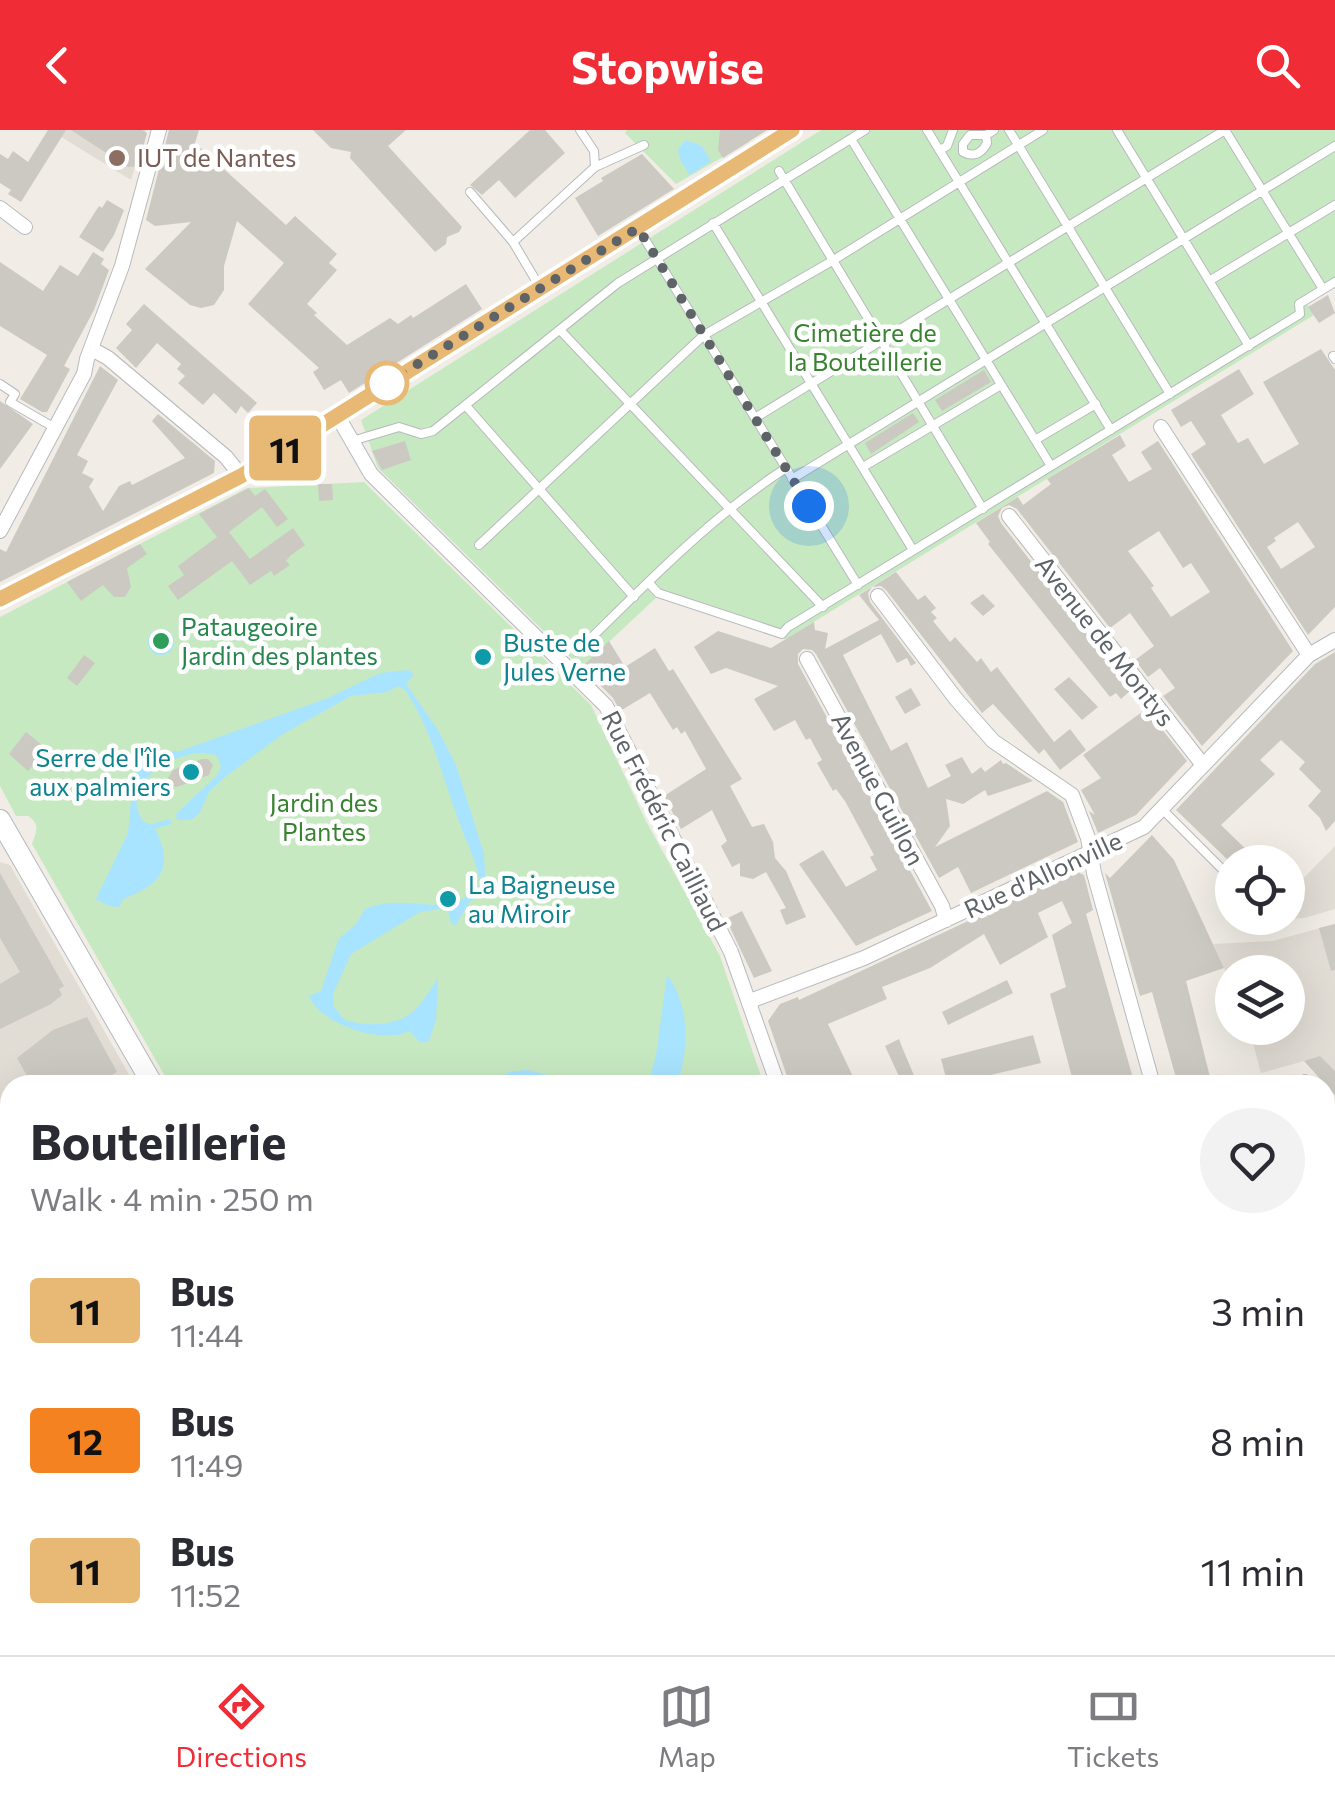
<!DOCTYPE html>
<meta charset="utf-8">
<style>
:root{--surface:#fff;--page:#f2f2f3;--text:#2b2b33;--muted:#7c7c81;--line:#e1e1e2;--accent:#f02d37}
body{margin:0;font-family:Commissioner,sans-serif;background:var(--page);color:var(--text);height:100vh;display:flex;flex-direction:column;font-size:38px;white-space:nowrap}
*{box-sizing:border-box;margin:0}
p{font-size:32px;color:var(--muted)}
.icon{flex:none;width:55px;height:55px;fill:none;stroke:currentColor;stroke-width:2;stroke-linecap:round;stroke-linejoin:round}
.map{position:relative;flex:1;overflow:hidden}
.sheet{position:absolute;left:0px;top:945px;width:1335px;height:580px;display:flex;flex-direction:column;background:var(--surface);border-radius:30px 30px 0 0;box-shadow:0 10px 40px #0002}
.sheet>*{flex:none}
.badge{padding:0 20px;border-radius:8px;font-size:35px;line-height:65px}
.tools{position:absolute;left:1215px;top:715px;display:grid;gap:20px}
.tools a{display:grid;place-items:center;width:90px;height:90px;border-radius:50%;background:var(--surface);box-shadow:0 10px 40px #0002;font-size:50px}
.you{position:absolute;width:50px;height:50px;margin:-25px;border:8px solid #fff;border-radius:50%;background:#1a73e8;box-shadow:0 0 0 15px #1a73e833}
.map>.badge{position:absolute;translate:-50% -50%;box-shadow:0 0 0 5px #fff}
.round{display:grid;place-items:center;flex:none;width:105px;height:105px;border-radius:52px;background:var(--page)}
.head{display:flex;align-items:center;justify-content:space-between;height:170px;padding:0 30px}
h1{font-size:48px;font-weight:700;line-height:75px}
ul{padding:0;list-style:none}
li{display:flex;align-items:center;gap:30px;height:130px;padding:0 30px}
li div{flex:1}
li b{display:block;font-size:38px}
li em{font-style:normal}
li .badge{min-width:110px;font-weight:700;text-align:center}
header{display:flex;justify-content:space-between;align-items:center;height:130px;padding:0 30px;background:var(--accent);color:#fff;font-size:45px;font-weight:700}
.dock{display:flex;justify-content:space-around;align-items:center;height:140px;border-top:2px solid var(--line);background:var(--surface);font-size:28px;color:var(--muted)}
.dock a{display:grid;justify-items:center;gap:5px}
.dock .selected{color:var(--accent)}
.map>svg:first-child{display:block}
.education{fill:#e1dcd4}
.green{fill:#c7e9c2}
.water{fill:#a8e4ff}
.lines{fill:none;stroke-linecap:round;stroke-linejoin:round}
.stream{stroke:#a8e4ff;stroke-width:5}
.building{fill:#ccc8c2;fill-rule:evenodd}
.service-casing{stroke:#b7babd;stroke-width:10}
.pedestrian-casing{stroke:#b7babd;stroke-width:12}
.minor-casing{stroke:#b7babd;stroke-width:16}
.tertiary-casing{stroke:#b7babd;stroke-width:20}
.secondary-casing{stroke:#b5babe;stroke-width:22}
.service{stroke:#fff;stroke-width:8}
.pedestrian{stroke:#fff;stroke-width:10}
.minor{stroke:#fff;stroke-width:14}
.tertiary{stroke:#fff;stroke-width:18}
.secondary{stroke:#fff;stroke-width:20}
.tram{stroke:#b5b6b7;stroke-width:2.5}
.rail-casing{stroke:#b5b6b7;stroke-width:9}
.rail{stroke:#fff;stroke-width:5;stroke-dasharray:15;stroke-linecap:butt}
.line-casing{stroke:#fff;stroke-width:22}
.line{stroke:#e8b975;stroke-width:15}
.walk{stroke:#5e6367;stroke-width:10;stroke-dasharray:0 18}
.education-dot{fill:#8d6e63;stroke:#fff;stroke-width:4}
.stop-dot{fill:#fff;stroke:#e8b975;stroke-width:5}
.leisure-dot{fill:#2e9e5b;stroke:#fff;stroke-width:4}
.culture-dot{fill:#0f9aa8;stroke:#fff;stroke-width:4}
.labels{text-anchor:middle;stroke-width:9;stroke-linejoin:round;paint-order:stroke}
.education-label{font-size:25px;fill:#785e54;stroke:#fff;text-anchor:start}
.park-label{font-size:25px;fill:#388330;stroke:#fff}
.leisure-label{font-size:25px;fill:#27864d;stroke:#fff;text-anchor:start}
.street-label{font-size:25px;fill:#5e6367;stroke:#fff}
.culture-label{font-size:25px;fill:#0d838f;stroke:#fff;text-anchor:start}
</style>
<header><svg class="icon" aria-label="back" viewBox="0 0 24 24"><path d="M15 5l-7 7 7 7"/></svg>Stopwise<svg class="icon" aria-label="search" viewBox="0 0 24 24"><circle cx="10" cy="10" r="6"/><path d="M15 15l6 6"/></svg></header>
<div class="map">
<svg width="1335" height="1525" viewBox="0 0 1335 1525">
<rect width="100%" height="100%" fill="#f1ede6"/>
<path class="education" d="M50 0H146L131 50Z
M1335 716V779L1304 788 1259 791 1258 788H1288V760L1290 762Z
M0 732 10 735 135 955H10V1153L0 1158Z
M1335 794V941L1319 927 1261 943 1249 898H1288V842H1232V855L1213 814 1273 811Z"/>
<path class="green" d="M627 0H740L749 12 676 54 625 3Z
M821 0H1335V154L1306 172 1314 185 786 509 657 467 581 538 378 338 361 290Z
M364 352 591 575 646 691 720 826 764 955H170L32 714C35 704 42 695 28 686H16L0 656V487L247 358Z"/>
<path class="water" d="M686 10 702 16 711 31 690 45 680 30 678 19Z
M148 512a13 13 0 1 1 26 0a13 13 0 1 1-26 0Z
M408 540 414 544 406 554 438 600 456 635 484 724 486 759 469 773 455 796 451 793 447 778 420 782 351 824 333 864 334 877 345 890C366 897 398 896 415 880 423 872 432 857 438 848L436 890 429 911 421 913 409 901C383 916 319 893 309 866L321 861 339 808 356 794 365 779C409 760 446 794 480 755 478 732 467 715 460 694 442 647 434 605 406 561L399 556 387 562 351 566 283 604 225 647 209 662 200 682 192 690H177L176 684 218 644 221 636 217 626C187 612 115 651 143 691L154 696C174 737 164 753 123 769L119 777 109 776 96 769 128 703 132 661 135 660 137 636 143 621H180L328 568 380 543Z
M667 845C690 874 689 921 677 955H648L656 925Z
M527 940 552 946 562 955H483L510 942Z"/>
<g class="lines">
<path class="stream" d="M154 696 169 692"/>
</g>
<path class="building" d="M48 0H66L21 72 8 64 11 60 0 53V24L8 29 13 21 28 32Z
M71 0H142L147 3 138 36 128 37Z
M169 0H199L195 13 286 95 295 86 337 124 329 133 337 140 307 174 317 183 314 185 347 215 390 188 398 194 411 185 413 188 466 154 482 179 349 263 341 250 324 260 313 242 319 238 248 174 284 133 237 91 224 136V160L214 175 201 178 190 175 145 139 191 92 155 96 146 90Z
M313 0H406L388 16 462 97 459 102 447 107 446 114 435 122 350 28 351 22 331 18Z
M530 0H545L565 23 515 68 499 50 482 65 470 55Z
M720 0H767L723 28 718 20Z
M642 24 674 59 598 106 575 68 603 51 601 48Z
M107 70 124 80 114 105 103 122 79 107 99 76 102 78Z
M93 122 104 129 101 134 109 140 94 180 64 236 70 239 47 282H42L20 269 47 225 0 196V132L43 161 60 135 78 146Z
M1328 165 1335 183 1319 193 1308 177Z
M144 174 257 273 248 283 241 276 236 284 214 263 203 275 178 253 185 246 177 239 181 234 157 213 136 238 116 218 132 200 126 194Z
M1321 219 1335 240V477L1308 505 1191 324 1206 314 1191 291 1181 297 1171 280 1239 239 1254 264 1221 285 1238 313 1248 308 1264 334 1299 314 1263 252ZM1298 392 1315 417 1281 439 1267 417 1276 411 1274 408Z
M100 236 118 250 77 325 88 331 82 343 94 349 89 357 103 381 119 356 130 351 132 355 185 328 152 291 158 284 215 331 214 343 0 452V419L6 422Z
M984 240 991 252 942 281 935 270Z
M0 271 33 294 0 339Z
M913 283 919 292 871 324 865 313Z
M1120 305 1126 316 1112 325 1129 352 1152 339 1141 322 1158 311 1293 521 1202 616 1163 566 1175 558 1160 538 1148 547 1135 530 1154 516 1130 483 1110 498 1017 379 1009 375 1002 378 998 386 1001 393 1131 560 1121 569 1116 563 1110 567 988 414 990 412 976 393 1018 367 1023 375 1051 354 1047 349ZM1159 401 1183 438 1191 433 1210 462 1171 487 1151 458 1154 456 1128 421Z
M405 311 411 330 382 340 372 321Z
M318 354H332L333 370 319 371Z
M249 358 255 366 265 359 288 389 277 397 262 377 229 402 250 429 293 398 305 415 290 426 286 431 290 435 274 446 271 441 250 455 232 431 178 470 168 456 184 445 178 436 217 407 199 384Z
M140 414 147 424 127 438 131 457 125 467H114L103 455 81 471 67 452Z
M896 442 918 470 925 465 936 478 931 482 937 488 933 491 950 512 955 507 977 532 981 528 991 542 997 537 1054 612 1070 599 1086 620 1060 640 1044 619 1039 624 993 574 982 583 886 460 881 456 872 457 868 463 870 472 916 533 911 536 907 528 897 533 881 504 843 525 891 621 907 612 928 658 951 646 945 635 962 627 972 644 981 637 985 642 1001 630 1003 634 1006 633 1033 651 988 666 985 660 963 674 946 669 950 696 935 717 1047 661 1063 672 1078 712 971 763 958 737 939 748 816 524 812 520 803 519 798 524V534L932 781 856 816 799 734 823 720 846 757 877 740 870 727 874 725 845 671 836 659 833 661 817 633 822 630 810 608 806 610 795 590 774 601 754 569 778 556 726 538 711 544 694 517 718 501 771 518 814 492 815 500 828 503 825 519 879 490 859 465Z
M983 464 995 476 983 486 970 473Z
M609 511 625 537 655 518 669 541 673 539 742 649 730 656 752 697 764 694 773 712 775 728 786 741 806 787 786 795 780 780 786 778 766 742 753 749 740 746V733L732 737 721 716 727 711 712 680 681 699 664 666 706 639 685 601 681 604 677 597 673 600 650 563 620 581 613 568 582 537Z
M1335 522V691L1326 701 1320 688 1308 676 1321 661 1299 639 1305 632 1281 610 1260 630 1275 644 1221 695 1259 732H1230L1176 680 1315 534Z
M84 525 95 533 77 556 67 548Z
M1069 547 1098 577 1082 590 1054 559Z
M911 558 921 575 905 584 895 567Z
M1146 579 1187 631 1136 685 1098 703 1089 681 1095 685 1081 660 1101 648 1083 625Z
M26 602 47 619 28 641 9 624Z
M202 629H208L213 635 209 645 177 657 171 655 168 648 173 640Z
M1152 705 1174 730 1224 838 1186 851 1212 955H1178L1152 862 1140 866 1105 743 1110 748Z
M1075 741 1084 745 1093 780 1086 784 1135 955H1074L1050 864 1066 857 1052 805 1072 793 1062 771 1038 783 1048 807 1000 835 984 804 930 838 882 857 887 869 828 894 857 955H790L768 891 780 874 798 867 799 870Z
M0 743 64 856 59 859 62 865 51 874 0 899V854L20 842 0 808Z
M742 781 772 841 754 848 726 789Z
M1335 794V840L1331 841 1319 798Z
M1007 850 1013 863 948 895 942 882Z
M87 887 117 942 94 955H32L17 928 53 900Z
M1033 905 1041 933 948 955 941 929Z
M899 909 902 917 918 955H903L885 916Z
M1320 926 1335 941V965L1304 931Z"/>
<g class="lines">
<g class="service-casing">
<path id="service" d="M927 0 1111 300
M1009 0 1170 264
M1117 0 1249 216
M986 5 987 13C982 23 974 28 963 22V14L970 5H986L994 0
M851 9 1051 336
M940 20 947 16 953 0
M595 37 644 15
M779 41 983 379
M470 62 513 112
M713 93 913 420
M638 98 858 455
M1209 151 1335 75
M541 159 513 112 595 37 594 21 580 0
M560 200 823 477
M1333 226 1335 229
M0 254 15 264 10 272 55 298
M467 277 634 467
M755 288 1225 0 1323 159
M1035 310 1096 274
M352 311 399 297 421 304 433 301 618 153 865 0
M863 337 1001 255
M792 349 1335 16
M479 415 704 205 832 131 1043 0
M649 453 658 463 782 504 788 497 1300 184 1299 174 1335 152
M577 522C643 457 708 389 786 338
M1161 678 1228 745
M1305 949 1310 955
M1325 975 1335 989
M230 1515 236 1525"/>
</g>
<g class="pedestrian-casing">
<path id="pedestrian" d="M0 1327 10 1322
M0 1457 10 1451"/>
</g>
<g class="minor-casing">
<path id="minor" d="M0 78 25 97
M92 219 108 228 226 327 241 346
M337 285 371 344 606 576 731 822 778 955
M1161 297 1309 525
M1009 386 1203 635
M0 401 84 244 87 229 122 136 159 0
M878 466 956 569 993 611 1072 665 1088 708 1094 743 1153 955
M0 469 241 346 792 0
M807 529 942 776 946 790
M750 871 864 828 1144 697 1309 525 1335 510"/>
</g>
<g class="tertiary-casing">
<path id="tertiary" d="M1325 1054 1335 1051
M0 1514 10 1509"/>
</g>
<g class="secondary-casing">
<path id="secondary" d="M0 690 153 955
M31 1525 50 1515"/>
</g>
<use href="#service" class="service"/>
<use href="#pedestrian" class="pedestrian"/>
<use href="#minor" class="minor"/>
<use href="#tertiary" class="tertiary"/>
<use href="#secondary" class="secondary"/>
<path class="tram" d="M1325 1090 1335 1087
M0 1484 10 1478"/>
<g class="rail-casing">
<path id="rail" d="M1325 1195 1335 1193
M1325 1214 1335 1211
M1325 1245 1335 1242
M1325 1295 1335 1293
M1325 1355 1335 1353
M1325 1392 1335 1389
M1325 1413 1335 1410
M1325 1447 1335 1444
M348 1525 373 1515
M375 1525 402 1515
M510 1525 545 1515
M556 1525 591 1515
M692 1525 727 1515
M725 1525 760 1515
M818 1525 854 1515
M851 1525 887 1515
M932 1525 967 1515
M976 1525 1012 1515
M1057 1525 1092 1515"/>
</g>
<use href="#rail" class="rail"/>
</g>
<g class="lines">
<g class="line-casing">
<path id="line" d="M0 469 241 346 792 0"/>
</g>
<use href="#line" class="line"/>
<path class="walk" d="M387 253 638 98 809 376"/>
</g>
<circle class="education-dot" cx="117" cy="28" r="10"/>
<circle class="stop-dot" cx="387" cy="253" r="20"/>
<circle class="leisure-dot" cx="161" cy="511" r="10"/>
<g class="culture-dot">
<circle cx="483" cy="527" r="10"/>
<circle cx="191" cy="642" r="10"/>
<circle cx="448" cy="769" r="10"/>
</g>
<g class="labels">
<g class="education-label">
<text x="137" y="37">IUT de Nantes</text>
</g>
<g class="park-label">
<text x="865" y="212">Cimetière de<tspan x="865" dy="29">la Bouteillerie</tspan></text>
<text x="324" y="682">Jardin des<tspan x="324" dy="29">Plantes</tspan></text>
</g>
<g class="leisure-label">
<text x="181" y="506">Pataugeoire<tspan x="181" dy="29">Jardin des plantes</tspan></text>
</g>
<g class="street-label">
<text transform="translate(1105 511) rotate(52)" y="9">Avenue de Montys</text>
<text transform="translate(878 659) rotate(62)" y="9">Avenue Guillon</text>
<text transform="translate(664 691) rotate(63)" y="9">Rue Frédéric Cailliaud</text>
<text transform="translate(1043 745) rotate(-25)" y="9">Rue d'Allonville</text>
</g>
<g class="culture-label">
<text x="503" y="522">Buste de<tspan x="503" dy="29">Jules Verne</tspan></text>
<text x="171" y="637" text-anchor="end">Serre de l'île<tspan x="171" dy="29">aux palmiers</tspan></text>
<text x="468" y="764">La Baigneuse<tspan x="468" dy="29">au Miroir</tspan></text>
</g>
</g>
</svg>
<div class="tools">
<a><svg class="icon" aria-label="locate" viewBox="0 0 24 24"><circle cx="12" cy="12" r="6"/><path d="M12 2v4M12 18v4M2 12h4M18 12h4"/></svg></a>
<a><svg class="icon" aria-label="layers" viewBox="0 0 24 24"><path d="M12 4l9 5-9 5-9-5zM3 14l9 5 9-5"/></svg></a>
</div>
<div class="you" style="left:809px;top:376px"></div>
<b class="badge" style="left:285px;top:318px;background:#e8b975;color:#111">11</b>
<section class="sheet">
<div class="head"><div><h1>Bouteillerie</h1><p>Walk · 4 min · 250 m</p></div><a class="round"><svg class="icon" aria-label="heart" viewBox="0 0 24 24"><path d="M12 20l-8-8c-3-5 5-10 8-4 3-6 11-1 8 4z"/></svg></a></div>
<ul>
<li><span class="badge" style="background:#e8b975;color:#111">11</span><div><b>Bus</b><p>11:44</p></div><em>3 min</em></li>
<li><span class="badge" style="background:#f58220;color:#111">12</span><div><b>Bus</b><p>11:49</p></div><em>8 min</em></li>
<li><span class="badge" style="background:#e8b975;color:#111">11</span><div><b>Bus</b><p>11:52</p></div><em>11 min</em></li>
</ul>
</section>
</div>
<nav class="dock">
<a class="selected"><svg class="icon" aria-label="directions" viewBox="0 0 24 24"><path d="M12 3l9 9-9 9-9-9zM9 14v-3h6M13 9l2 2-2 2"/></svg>Directions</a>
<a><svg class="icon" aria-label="map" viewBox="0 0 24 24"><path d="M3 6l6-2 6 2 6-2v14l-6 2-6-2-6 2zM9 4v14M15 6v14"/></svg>Map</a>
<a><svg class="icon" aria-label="tickets" viewBox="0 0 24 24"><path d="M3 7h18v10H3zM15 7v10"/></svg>Tickets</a>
</nav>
